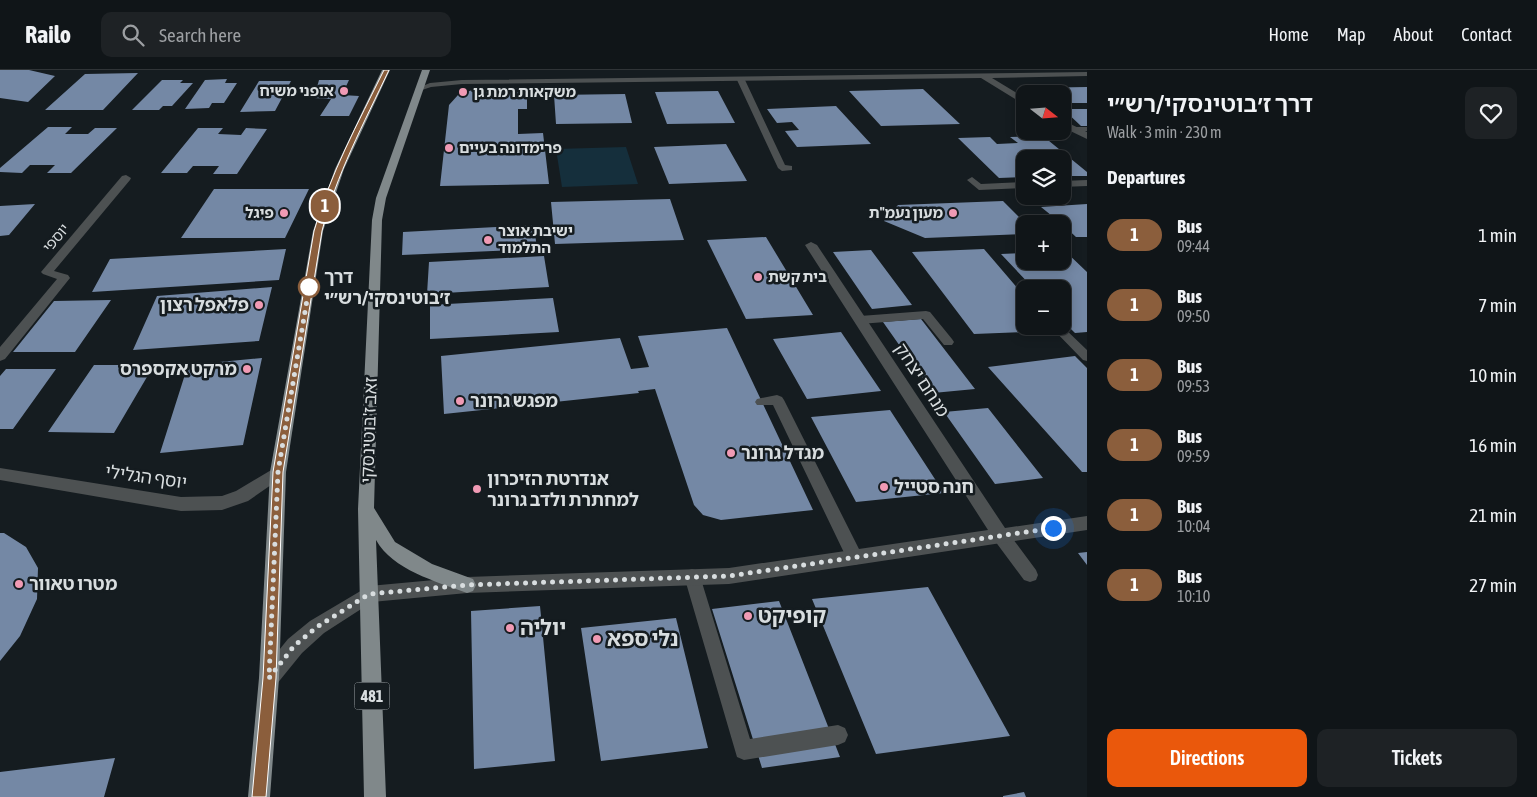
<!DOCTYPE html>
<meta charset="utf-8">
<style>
:root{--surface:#101518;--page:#1e2225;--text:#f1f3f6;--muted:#9c9fa2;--line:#303437;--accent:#ea580c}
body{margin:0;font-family:"Asap Condensed","Noto Sans Hebrew",sans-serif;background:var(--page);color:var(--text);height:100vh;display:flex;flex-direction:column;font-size:19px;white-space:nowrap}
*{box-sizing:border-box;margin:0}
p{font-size:16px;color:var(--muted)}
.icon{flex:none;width:28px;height:28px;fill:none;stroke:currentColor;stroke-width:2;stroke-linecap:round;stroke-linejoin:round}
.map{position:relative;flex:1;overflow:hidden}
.side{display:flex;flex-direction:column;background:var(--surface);width:450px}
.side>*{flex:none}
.badge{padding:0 10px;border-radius:16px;font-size:18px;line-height:32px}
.needle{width:32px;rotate:107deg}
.controls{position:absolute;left:1016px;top:15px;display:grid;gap:10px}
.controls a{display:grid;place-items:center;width:55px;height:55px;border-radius:10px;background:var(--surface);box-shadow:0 2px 12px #0003,0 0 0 1px var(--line);font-size:25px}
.you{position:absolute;width:25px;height:25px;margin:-12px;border:4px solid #fff;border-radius:50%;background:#1a73e8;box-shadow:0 0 0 8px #1a73e833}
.map>.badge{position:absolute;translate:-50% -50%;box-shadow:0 0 0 2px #fff}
h2{padding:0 20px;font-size:19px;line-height:45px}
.round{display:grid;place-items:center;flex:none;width:52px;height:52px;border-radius:10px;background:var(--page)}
.head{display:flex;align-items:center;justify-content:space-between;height:85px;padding:0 20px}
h1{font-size:24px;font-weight:600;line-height:38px}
.button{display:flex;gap:10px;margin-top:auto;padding:10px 20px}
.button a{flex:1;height:58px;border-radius:10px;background:var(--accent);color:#fff;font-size:20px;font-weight:600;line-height:58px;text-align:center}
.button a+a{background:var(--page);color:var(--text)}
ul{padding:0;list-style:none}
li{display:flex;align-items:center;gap:15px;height:70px;padding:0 20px}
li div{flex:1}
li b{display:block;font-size:19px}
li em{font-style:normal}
li .badge{min-width:55px;font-weight:700;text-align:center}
header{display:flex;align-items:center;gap:30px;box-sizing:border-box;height:70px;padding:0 25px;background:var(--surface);border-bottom:1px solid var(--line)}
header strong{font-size:24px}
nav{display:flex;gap:28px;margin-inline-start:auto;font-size:18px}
.search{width:350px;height:45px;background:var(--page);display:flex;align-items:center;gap:12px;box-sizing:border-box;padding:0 18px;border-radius:10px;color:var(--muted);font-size:19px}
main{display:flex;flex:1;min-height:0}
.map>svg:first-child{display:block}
.green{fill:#152f3c}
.building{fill:#7488a5}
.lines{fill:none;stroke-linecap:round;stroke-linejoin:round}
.lane{fill:#4d5152;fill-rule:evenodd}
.street{fill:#4d5152;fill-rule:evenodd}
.primary{fill:#80888a;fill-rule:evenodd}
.line{fill:#8b5e3c;stroke:#fff}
.walk{stroke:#d8dddf;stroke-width:5;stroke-dasharray:0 9}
.poi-dot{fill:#f09ab4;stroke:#151c20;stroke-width:2}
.stop-dot{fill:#fff;stroke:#8b5e3c;stroke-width:2.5}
.labels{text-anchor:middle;stroke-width:5;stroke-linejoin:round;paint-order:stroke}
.far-poi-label{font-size:15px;font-weight:bold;fill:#d8dddf;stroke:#151c20;text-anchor:start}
.far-street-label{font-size:15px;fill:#d8dddf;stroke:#151c20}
.shield{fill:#151c20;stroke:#9ea3a6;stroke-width:1}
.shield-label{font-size:16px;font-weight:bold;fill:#d8dddf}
.stop-label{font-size:18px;font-weight:bold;fill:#d8dddf;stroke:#151c20;text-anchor:start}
.poi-label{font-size:18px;font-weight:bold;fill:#d8dddf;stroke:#151c20;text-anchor:start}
.street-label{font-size:18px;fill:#d8dddf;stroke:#151c20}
.near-poi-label{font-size:21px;font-weight:bold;fill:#d8dddf;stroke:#151c20;text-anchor:start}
</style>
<header>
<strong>Railo</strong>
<div class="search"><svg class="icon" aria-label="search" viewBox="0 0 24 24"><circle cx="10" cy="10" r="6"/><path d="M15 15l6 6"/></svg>Search here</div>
<nav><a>Home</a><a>Map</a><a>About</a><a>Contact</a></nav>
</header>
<main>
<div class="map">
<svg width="1087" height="727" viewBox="0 0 1087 727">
<rect width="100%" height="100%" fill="#151c20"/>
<path class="green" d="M626 77 638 114 562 117 556 79Z"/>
<path class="building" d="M0 0H29L55 6 28 32 0 28Z
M138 3 103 40H45L85 4Z
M227 9 225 13H237L224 33H212L209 38 185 39 205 10Z
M162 10H183L180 13H193L172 36H163L159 40H132Z
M319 10H349L342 25 359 26 349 46H320L331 29 314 28Z
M259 11H291L275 41 240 42Z
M1087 17V33H1062V24H1036L1028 18Z
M478 18H527V39H518V64L543 63 549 114 440 116 449 35 458 25Z
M923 19 960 54 881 56 849 21Z
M718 21 735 53 667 54 655 22Z
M625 24 632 53 556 54 554 25Z
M836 36 871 74 797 77 785 61 799 60 792 52 777 53 767 39Z
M1063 39H1087V56H1081Z
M48 57H72L65 64H88L95 58H117L71 103H47L55 95H30L22 103 0 102V98Z
M198 58H223L218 64 241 65 246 58 267 59 237 104H213L219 96H193L187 103H161Z
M1043 66 1087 102V106H1062V89H1025V107L999 108 958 68 990 67 997 74 1018 73 1010 67Z
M726 74 747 111 669 114 654 77Z
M214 119H309L285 168H181Z
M670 129 684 170 555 174 551 132Z
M1003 131 1026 154 1025 164 925 168 884 151 898 135Z
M35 134 9 165 0 166V136Z
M1087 134V167H1076L1062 154 1041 137Z
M534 155 537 179 402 185 403 162Z
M766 167 813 245 746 249 707 170Z
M286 179 279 210 92 222 110 189Z
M984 179 1025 227V256H1051L1055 261 974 264 912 182Z
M871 180 912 235 872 239 833 182Z
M1062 181H1065L1087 202V262L1075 263 1062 250V219H1034L1001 184 1025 183V191H1062Z
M544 186 549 217 427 224 429 192Z
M272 217 259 271 133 280 157 226Z
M553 228 559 262 430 269V235Z
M111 230 75 282H13L54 231Z
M921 249 975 319 933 323 883 252Z
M727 258 813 440 721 450 703 445 694 435 655 319 638 321 639 323 444 344 441 286 620 268 631 299 649 297 638 266Z
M841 262 881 321 807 329 773 269Z
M1075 286 1087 298V402H1082L988 297Z
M262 288 243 375 160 383 188 295Z
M94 295H154L114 363 48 362Z
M6 299H56L13 359H0V306Z
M988 338 1043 408 995 414 944 342Z
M890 340 944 423 856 432 811 347Z
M0 463H4L26 477 38 498 37 529 20 566 0 591Z
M1087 482V495L1078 483Z
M928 517 1010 666 876 684 812 529Z
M779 531 840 687 762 698 712 539Z
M540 536 555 691 474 699 471 541Z
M676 548 708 678 601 691 581 558Z
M115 688 104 727H0V702Z
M1024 722 1026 727H1003V726Z"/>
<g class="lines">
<path class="lane" d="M738 8 745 10 785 95 792 96V100L782 101 778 98 737 10Z
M1072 57H1087V61H1072Z
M972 107 981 114 1025 112V118L979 120 967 110Z
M1087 110V116L1062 117V111Z
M926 241 930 242 952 269 954 272 952 275H944L923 249 860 254 854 250 860 246Z
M1050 256H1062L1087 280V291L1083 290Z
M777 325 782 327 784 330 861 483 863 488 861 493 855 495 849 493 773 335H757L755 332 757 329Z
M1001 459 1007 461 1036 500 1038 505 1036 510 1030 512 1024 510 995 471 993 466 995 461Z
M692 499 698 501 700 506 750 669 838 655 845 658 848 665 845 672 838 675 744 690 737 687 684 506 686 501Z"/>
<path class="street" d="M1087 2V6L992 8 1025 28V35L981 8 462 14 431 17 419 21 415 19 430 13 462 10Z
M1062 50 1087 62V69L1062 57Z
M126 105 131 108 130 110 54 201 68 205 70 208 5 289 0 291V277L57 209 43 204 41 202 122 106Z
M811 172 817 175 1005 458 1087 446V460L729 514 467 523 372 532 324 563 302 583 276 615 269 618 262 615 259 608 262 601 288 569 310 551 369 516 467 507 729 498 988 460 805 175Z
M278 396 284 398 286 402 284 406 248 431 222 440 181 441 0 410V398L181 427 222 426 236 421Z"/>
<path class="primary" d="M382 0H390L344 99 323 161 286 402 279 608 270 727H248L259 608 270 402 313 161 335 99Z
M422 0H430L386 128 382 150 374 438 395 472 432 494 473 509 476 515 473 521 467 523C435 511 393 500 376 470L386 727H364L358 439 372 150 376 128Z"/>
</g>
<path class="line" d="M384 0H389C364 53 336 105 322 161L283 402 276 608 266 727H252L263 608 273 402 314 161C330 104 358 53 384 0Z"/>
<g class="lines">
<path class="walk" d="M309 217 310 212 278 402 269 608 294 576 317 557 369 524 467 515 729 506 1053 458"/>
</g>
<g class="poi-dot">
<circle cx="344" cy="21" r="5"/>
<circle cx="463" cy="22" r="5"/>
<circle cx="449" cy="78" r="5"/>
<circle cx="284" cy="143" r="5"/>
<circle cx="953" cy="143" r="5"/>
<circle cx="488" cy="170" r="5"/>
<circle cx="758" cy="207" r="5"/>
<circle cx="259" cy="235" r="5"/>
<circle cx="247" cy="299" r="5"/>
<circle cx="460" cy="331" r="5"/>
<circle cx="731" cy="383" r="5"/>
<circle cx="884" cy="417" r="5"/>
<circle cx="477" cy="419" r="5"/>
<circle cx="19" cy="514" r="5"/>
<circle cx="748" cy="546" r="5"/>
<circle cx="510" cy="558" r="5"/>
<circle cx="597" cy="569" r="5"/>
</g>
<circle class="stop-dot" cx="309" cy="217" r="10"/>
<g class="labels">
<g class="far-poi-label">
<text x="334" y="26" text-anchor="end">אופני משיח</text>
<text x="473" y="27">משקאות רמת גן</text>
<text x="459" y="83">פרימדונה בעיים</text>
<text x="274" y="148" text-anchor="end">פיגל</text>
<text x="943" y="148" text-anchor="end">מעון נעמ"ת</text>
<text x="498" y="166">ישיבת אוצר<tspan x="498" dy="17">התלמוד</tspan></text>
<text x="768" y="212">בית קשת</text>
</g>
<g class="far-street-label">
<text transform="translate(56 168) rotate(-50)" y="5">יוספי</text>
</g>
<rect class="shield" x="354.5" y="612.5" width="35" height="27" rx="4"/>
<g class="shield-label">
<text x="372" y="632">481</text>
</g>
<g class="stop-label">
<text x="324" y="213">דרך<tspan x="324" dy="21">ז׳בוטינסקי/רש״י</tspan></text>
</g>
<g class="poi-label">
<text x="249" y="241" text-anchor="end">פלאפל רצון</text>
<text x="237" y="305" text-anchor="end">מרקט אקספרס</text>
<text x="470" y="337">מפגש גרונר</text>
<text x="741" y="389">מגדל גרונר</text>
<text x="487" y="415">אנדרטת הזיכרון<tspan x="487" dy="21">למחתרת ולדב גרונר</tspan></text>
<text x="894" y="423">חנה סטייל</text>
<text x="29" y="520">מטרו טאוור</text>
</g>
<g class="street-label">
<text transform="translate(922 310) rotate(57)" y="6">מנחם יצחק</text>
<text transform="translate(369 360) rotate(-88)" y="6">זאב ז'בוטינסקי</text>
<text transform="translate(146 407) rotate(8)" y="6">יוסף הגלילי</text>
</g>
<g class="near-poi-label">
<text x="758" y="553">קופיקט</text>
<text x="520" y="565">יוליה</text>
<text x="607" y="576">נלי ספא</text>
</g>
</g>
</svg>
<div class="controls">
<a><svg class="needle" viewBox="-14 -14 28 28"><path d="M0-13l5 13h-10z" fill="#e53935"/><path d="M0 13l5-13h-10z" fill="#9c9fa2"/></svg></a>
<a><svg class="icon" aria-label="layers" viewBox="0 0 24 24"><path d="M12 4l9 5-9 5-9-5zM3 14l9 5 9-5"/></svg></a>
<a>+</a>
<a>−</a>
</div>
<div class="you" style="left:1053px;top:458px"></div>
<b class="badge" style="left:325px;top:136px;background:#8b5e3c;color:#fff">1</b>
</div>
<section class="side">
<div class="head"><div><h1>דרך ז׳בוטינסקי/רש״י</h1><p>Walk · 3 min · 230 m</p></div><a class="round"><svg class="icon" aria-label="heart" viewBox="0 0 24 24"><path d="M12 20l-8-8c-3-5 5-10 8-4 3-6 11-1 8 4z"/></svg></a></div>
<h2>Departures</h2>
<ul>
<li><span class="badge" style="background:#8b5e3c;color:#fff">1</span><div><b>Bus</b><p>09:44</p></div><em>1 min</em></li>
<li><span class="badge" style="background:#8b5e3c;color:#fff">1</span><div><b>Bus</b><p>09:50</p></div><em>7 min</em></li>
<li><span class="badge" style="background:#8b5e3c;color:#fff">1</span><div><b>Bus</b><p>09:53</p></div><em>10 min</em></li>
<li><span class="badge" style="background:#8b5e3c;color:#fff">1</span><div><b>Bus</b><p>09:59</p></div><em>16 min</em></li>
<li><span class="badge" style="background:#8b5e3c;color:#fff">1</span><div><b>Bus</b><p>10:04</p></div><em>21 min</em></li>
<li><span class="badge" style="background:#8b5e3c;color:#fff">1</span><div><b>Bus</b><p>10:10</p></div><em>27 min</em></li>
</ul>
<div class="button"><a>Directions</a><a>Tickets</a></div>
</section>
</main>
